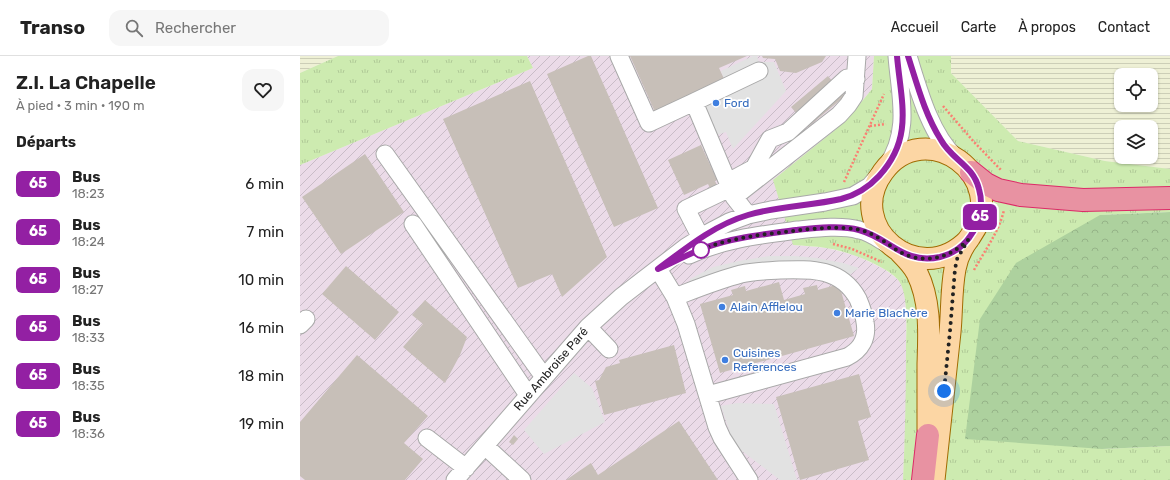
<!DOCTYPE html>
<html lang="fr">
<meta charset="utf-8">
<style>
:root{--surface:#fff;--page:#f6f6f6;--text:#222;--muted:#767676;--line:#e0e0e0}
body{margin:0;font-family:Rubik,sans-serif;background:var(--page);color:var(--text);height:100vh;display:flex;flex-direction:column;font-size:15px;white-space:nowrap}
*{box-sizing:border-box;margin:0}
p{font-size:13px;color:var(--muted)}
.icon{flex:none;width:22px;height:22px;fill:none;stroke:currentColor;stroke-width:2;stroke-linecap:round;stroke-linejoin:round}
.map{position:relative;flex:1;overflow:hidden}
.drawer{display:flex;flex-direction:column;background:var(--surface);width:300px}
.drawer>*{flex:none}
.badge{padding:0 8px;border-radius:6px;font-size:14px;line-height:26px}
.controls{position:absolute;left:814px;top:12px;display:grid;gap:8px}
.controls a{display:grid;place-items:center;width:44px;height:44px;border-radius:8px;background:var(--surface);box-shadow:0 1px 3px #0004;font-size:20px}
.you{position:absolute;width:20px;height:20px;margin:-10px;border:3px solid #fff;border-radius:50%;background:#1a73e8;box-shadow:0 0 0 6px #1a73e833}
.map>.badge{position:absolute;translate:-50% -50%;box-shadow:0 0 0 2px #fff}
h2{padding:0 16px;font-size:15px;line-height:36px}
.round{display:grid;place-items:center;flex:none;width:42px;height:42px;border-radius:12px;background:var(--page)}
.head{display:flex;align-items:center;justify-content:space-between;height:68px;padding:0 16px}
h1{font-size:19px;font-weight:600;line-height:30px}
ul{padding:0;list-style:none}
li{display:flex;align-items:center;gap:12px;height:48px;padding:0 16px}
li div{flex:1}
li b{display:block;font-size:15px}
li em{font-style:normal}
li .badge{min-width:44px;font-weight:700;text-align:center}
header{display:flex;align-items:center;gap:24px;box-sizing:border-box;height:56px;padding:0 20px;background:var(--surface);border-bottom:1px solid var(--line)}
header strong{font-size:19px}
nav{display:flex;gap:22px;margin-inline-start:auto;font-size:14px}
.search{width:280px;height:36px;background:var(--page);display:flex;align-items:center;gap:10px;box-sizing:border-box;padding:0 14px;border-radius:12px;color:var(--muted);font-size:15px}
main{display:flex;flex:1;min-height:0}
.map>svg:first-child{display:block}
.industrial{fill:url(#industrial-furrows)}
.farmland{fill:url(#farmland-rules);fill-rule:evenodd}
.grass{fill:url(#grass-tufts)}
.forest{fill:url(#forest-crowns)}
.parking{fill:#e2e2e2}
.building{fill:#c7bfb8}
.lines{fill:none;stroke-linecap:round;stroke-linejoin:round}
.minor-casing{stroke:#a9a9a9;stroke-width:19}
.major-casing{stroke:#a06b00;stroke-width:23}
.highway-casing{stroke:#dc2a67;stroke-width:24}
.path{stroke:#fa8072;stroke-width:2.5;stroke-dasharray:2 2;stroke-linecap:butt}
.minor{stroke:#fff;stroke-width:17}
.major{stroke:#fcd6a4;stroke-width:21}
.highway{stroke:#e892a2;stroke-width:22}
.line-casing{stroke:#fff;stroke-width:9}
.line{stroke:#9320a3;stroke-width:6}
.walk{stroke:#222;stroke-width:4;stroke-dasharray:0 7.2}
.shop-dot{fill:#3f7fe0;stroke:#fff;stroke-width:1.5}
.stop-dot{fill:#fff;stroke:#9320a3;stroke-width:2}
.labels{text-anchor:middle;stroke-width:3.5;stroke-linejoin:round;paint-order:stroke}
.shop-label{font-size:12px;fill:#366cbe;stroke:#fff;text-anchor:start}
.street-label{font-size:12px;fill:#222;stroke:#fff}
</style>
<header>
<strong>Transo</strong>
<div class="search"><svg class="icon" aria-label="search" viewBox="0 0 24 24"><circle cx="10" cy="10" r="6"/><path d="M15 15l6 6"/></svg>Rechercher</div>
<nav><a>Accueil</a><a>Carte</a><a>À propos</a><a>Contact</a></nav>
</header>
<main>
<section class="drawer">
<div class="head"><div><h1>Z.I. La Chapelle</h1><p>À pied · 3 min · 190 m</p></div><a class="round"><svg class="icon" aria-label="heart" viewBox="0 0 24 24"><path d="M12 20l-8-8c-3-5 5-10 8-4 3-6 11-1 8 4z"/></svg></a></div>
<h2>Départs</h2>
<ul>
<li><span class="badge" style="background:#9320a3;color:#fff">65</span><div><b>Bus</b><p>18:23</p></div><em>6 min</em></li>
<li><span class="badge" style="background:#9320a3;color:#fff">65</span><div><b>Bus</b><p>18:24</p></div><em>7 min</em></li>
<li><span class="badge" style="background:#9320a3;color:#fff">65</span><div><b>Bus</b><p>18:27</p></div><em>10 min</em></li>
<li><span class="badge" style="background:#9320a3;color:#fff">65</span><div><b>Bus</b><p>18:33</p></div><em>16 min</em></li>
<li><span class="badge" style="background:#9320a3;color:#fff">65</span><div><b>Bus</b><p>18:35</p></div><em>18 min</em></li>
<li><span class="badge" style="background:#9320a3;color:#fff">65</span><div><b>Bus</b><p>18:36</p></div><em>19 min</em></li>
</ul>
</section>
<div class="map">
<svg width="870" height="424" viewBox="0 0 870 424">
<defs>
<pattern id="industrial-furrows" width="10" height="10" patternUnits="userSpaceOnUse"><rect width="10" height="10" fill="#ebdbe8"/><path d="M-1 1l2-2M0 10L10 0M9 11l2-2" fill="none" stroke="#c9bcc7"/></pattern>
<pattern id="farmland-rules" width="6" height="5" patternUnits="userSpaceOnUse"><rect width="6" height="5" fill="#eef0d5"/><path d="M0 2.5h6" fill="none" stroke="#ccceb7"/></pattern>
<pattern id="grass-tufts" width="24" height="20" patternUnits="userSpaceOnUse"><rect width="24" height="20" fill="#cdebb0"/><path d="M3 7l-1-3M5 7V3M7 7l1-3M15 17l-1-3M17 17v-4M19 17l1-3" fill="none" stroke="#b0c997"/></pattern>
<pattern id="forest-crowns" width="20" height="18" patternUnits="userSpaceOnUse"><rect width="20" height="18" fill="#add19e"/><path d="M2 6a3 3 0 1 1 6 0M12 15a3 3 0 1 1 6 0" fill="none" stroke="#95b388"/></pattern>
</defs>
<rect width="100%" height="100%" fill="#f2efe9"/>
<path class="industrial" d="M227 0H574L572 33 554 55 535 74 493 189 527 192 557 200 584 213 599 224 604 233 606 255V352L603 424H0V109L233 12Z"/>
<path class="farmland" d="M0 0H38L0 17Z
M651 0H870V113L805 105 718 85 651 17ZM821 19H851V49H821ZM821 71H851V101H821Z"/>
<path class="grass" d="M38 0H227L233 12 0 109V17Z
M574 0H651V17L718 85 805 105 870 113V156L800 159 802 393 870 390V424H603C605 381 606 337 606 294 606 277 609 239 599 225 588 210 544 194 526 192 515 190 504 190 493 189L473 124 535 74 554 55 572 33Z"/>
<path class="forest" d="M870 156V390L802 393 665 383 680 263 716 207 800 159Z"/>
<path class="parking" d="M453 0H457L459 6H474L486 35 433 93 426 76 417 79 402 46 428 34 421 15Z
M469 200H495L517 202 543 207 559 212 548 220 510 211 388 233 390 223 413 211 439 205Z
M274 317 292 332 305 366 244 398 224 374Z
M437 347 474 348 497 424H480L434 389 421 350Z"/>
<path class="building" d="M288 0H291L358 152 314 171 247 18Z
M330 0H447L419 12 425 25 355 56Z
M462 0H526L522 6 496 17 480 15 475 3 463 2Z
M528 20 545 40 508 71 491 51Z
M230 25 307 201 262 241 252 218 218 232 143 63Z
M401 89 417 124 415 125 417 129 410 132 408 128 384 139 368 104Z
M65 98 104 156 41 198 2 141Z
M46 210 99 256 75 284 22 238Z
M479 226 484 244 505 238 503 232 517 229 518 234 539 228 554 280 420 317 400 248 433 239 431 234 445 230 446 235Z
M125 244 167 281 160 299 145 327 103 291 123 268 112 259Z
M374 289 386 337 304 359 295 325 299 324 306 311 320 307 319 304Z
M57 299 128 360 104 387 123 403 105 424H5L0 420V366Z
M559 318 571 361 558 365 569 404 500 424 476 341Z
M379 365 418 424H266L291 407 298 419Z
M214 379 218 383 213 389 209 386Z"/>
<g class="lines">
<g class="minor-casing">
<path id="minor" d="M319 0 349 67 394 46 434 141 448 159
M608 0C618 32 630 78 655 101
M394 46 459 15
M85 98 244 321
M587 110C611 74 600 40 597 0
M428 126 454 112 470 83 488 76 547 22 556 23
M434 141 539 59 548 49 554 40 557 0
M113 168 228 339
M401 182 386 153 430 132
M389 199C424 183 460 179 498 174 517 172 541 169 559 174 570 176 579 183 589 189
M358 213 375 241 386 268 417 371 422 382 449 424
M375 241C396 233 418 224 441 218 454 215 467 215 480 214 512 213 541 212 558 243 561 250 564 258 565 266 568 282 561 294 547 301L408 339
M0 269 6 263
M288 271 309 293
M127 382 166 412
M185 390 222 424
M155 424 288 271 321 241 386 191 410 176 429 166 448 159 471 154 525 146 553 140 570 130 579 119"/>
</g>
<g class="major-casing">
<path id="major" d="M600 196C606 202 613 209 617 217 631 245 629 278 628 308 628 330 628 352 628 373
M634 424C639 375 645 326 650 276 652 256 651 234 655 213 657 201 663 190 670 181 713 121 625 58 583 116 543 170 618 235 668 184"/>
</g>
<g class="highway-casing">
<path id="highway" d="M671 116 686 128 698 134 721 139 783 144 870 142
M623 424 628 379"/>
</g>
<path class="path" d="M643 50 674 86 701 114
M570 70 586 68
M544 126 584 38
M533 188 552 193 582 206
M674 214C685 194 699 176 704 154"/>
<use href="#minor" class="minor"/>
<use href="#major" class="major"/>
<use href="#highway" class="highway"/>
</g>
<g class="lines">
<g class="line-casing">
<path id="line" d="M597 0C601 46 614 82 579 120 568 132 556 139 541 143 510 150 478 150 448 159 414 169 386 192 358 213 374 206 390 197 407 191 435 181 467 178 496 174 515 172 541 169 559 174 590 182 603 209 640 201 669 194 687 162 679 133 673 109 652 104 641 84 625 59 617 28 608 0"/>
</g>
<use href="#line" class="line"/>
<path class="walk" d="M401 194 398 195C426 183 456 179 485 176 508 173 532 170 555 173 571 175 585 186 598 195 622 209 649 203 668 184L657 203 655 213 650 275 644 335"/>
</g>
<g class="shop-dot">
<circle cx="416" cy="47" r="4"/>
<circle cx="422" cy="251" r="4"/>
<circle cx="537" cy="257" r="4"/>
<circle cx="425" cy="304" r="4"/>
</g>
<circle class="stop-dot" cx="401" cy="194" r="8"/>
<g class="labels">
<g class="shop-label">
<text x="424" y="51">Ford</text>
<text x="430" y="255">Alain Afflelou</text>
<text x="545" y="261">Marie Blachère</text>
<text x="433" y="301">Cuisines<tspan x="433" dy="14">References</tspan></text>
</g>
<g class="street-label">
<text transform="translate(251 313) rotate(-49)" y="4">Rue Ambroise Paré</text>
</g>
</g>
</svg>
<div class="controls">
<a><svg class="icon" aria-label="locate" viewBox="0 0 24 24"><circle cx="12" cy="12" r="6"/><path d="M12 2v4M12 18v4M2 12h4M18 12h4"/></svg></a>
<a><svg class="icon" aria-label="layers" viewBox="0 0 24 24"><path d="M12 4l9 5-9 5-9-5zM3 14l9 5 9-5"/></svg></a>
</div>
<div class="you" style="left:644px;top:335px"></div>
<b class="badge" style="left:680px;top:161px;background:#9320a3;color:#fff">65</b>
</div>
</main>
